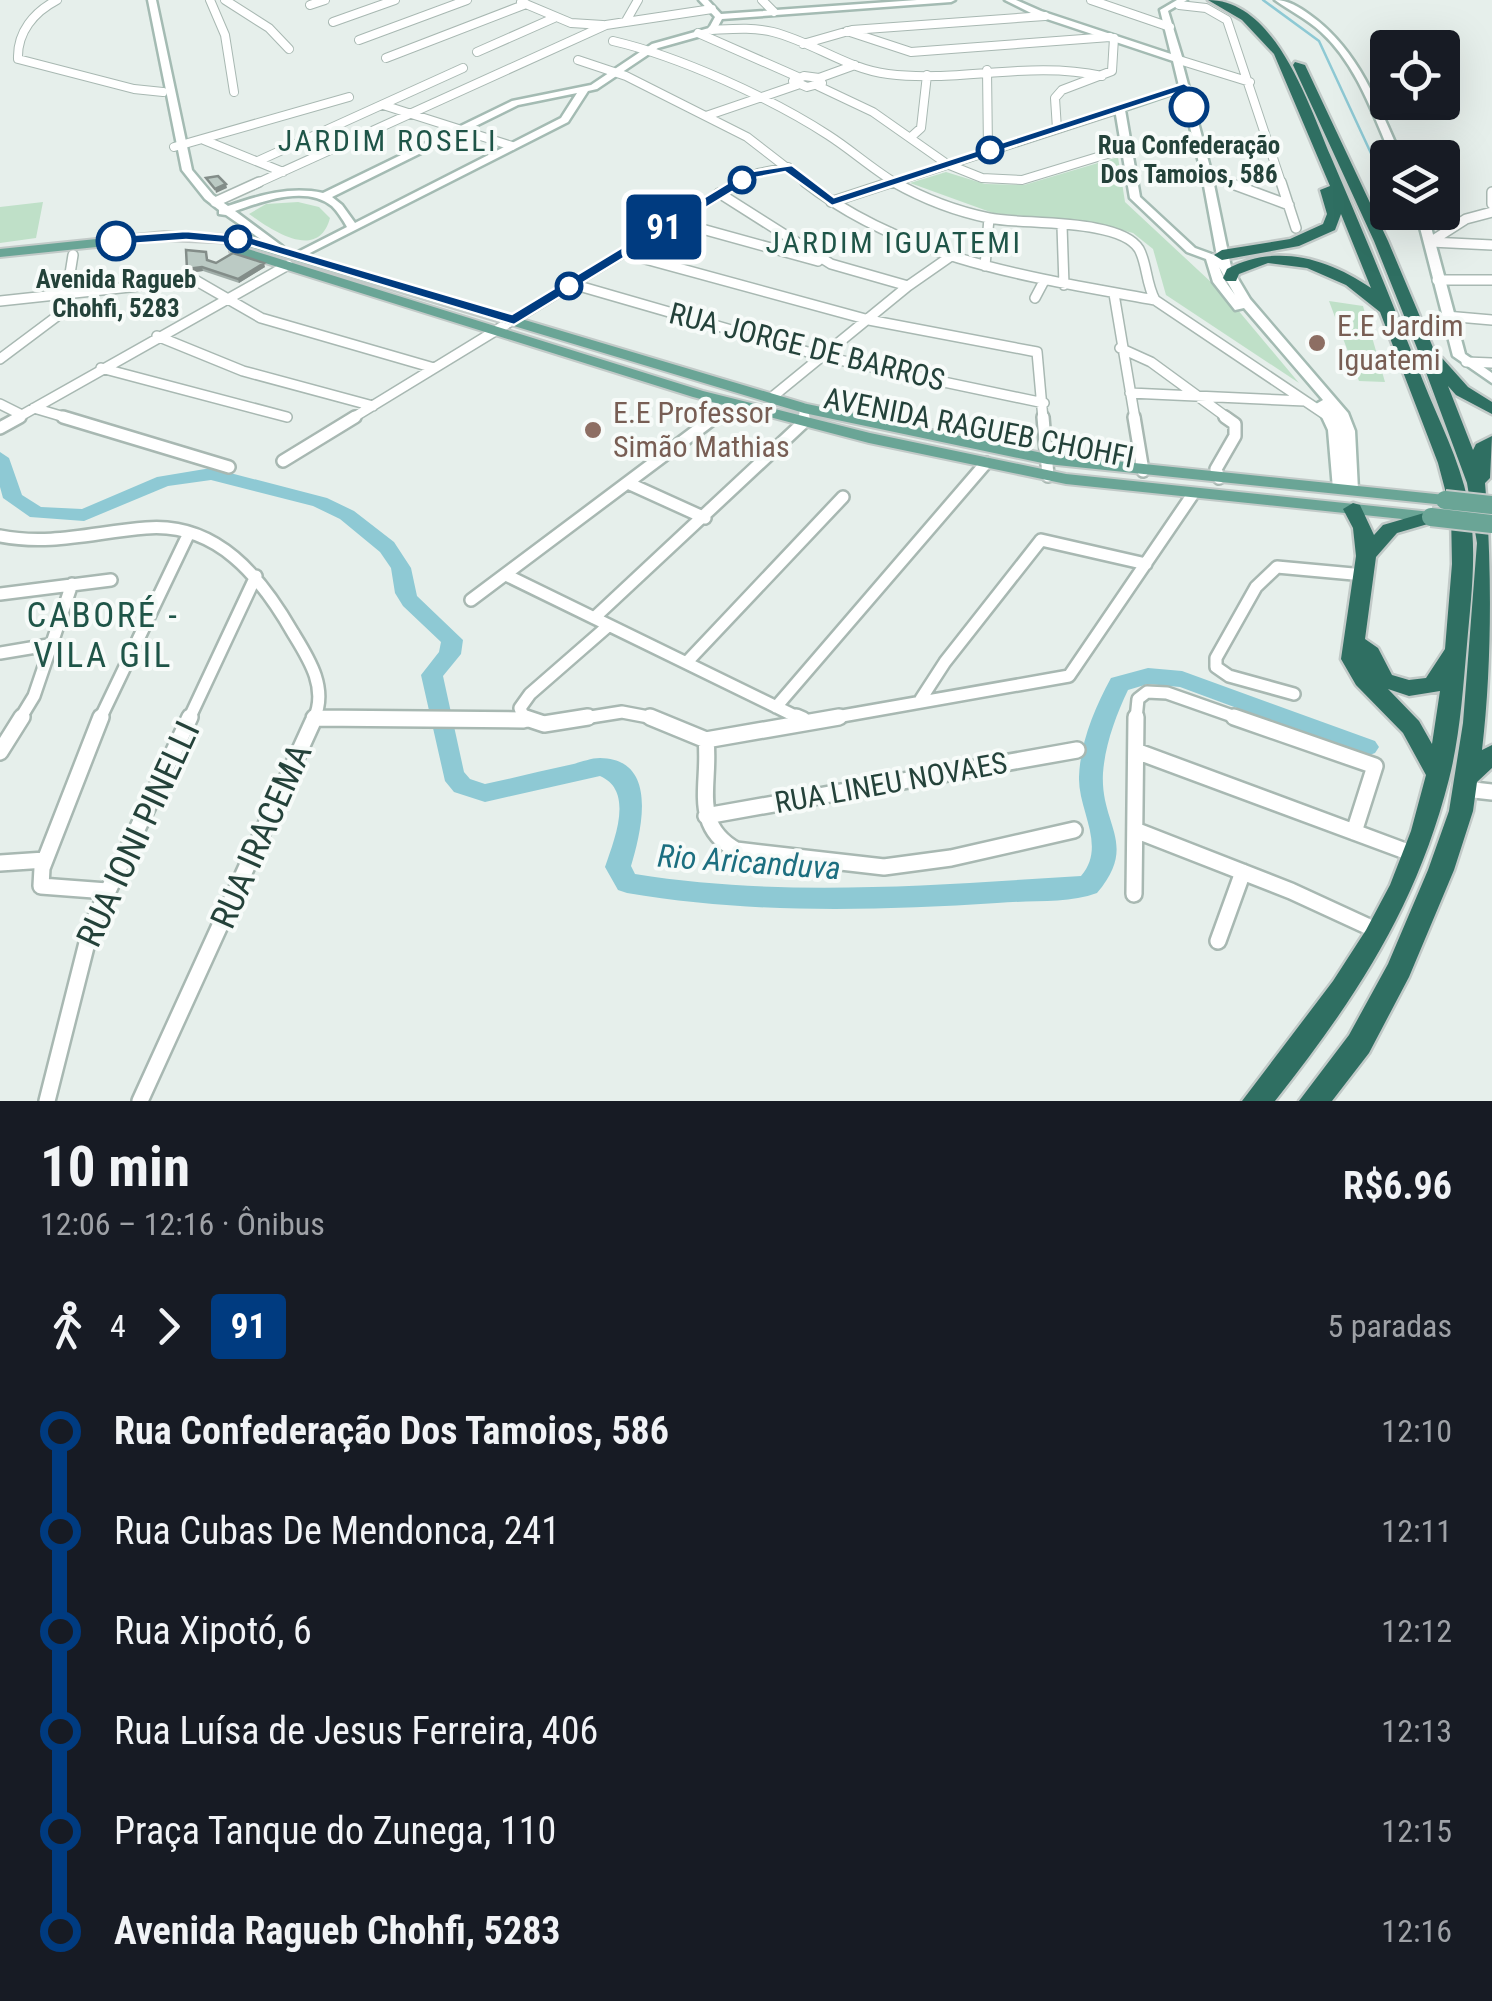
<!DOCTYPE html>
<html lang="pt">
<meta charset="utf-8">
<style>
:root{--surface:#171b24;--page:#20242c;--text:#f1f3f6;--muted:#9ea1a6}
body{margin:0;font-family:"Roboto Condensed",sans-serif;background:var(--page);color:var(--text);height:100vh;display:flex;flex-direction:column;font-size:38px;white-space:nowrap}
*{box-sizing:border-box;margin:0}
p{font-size:32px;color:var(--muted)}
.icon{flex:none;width:55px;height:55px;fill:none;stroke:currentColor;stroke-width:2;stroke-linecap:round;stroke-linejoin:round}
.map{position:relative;height:1101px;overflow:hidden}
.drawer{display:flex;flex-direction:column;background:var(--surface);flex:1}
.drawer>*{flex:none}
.badge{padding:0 20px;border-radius:8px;font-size:35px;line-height:65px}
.buttons{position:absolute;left:1370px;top:30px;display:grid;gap:20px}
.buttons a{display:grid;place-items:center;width:90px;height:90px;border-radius:10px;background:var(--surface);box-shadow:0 10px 40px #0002;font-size:50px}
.map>.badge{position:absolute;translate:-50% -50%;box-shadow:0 0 0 5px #fff}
.legs{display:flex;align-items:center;gap:15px;height:110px;padding:0 40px;font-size:32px}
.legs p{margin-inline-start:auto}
.head{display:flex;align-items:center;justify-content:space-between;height:170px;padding:0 40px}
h1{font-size:55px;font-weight:700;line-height:75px}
ul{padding:0 40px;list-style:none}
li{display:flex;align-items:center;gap:35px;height:100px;font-size:38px}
li i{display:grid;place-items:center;width:15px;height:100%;margin:0 12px;background:currentColor}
li i::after{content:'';width:25px;height:25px;margin:-12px;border:8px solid;border-radius:50%;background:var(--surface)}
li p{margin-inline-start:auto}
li:first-child i{background:linear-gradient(#0000 50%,currentColor 0)}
li:last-child i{background:linear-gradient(currentColor 50%,#0000 0)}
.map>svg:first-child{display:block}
.green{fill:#bfe0c8}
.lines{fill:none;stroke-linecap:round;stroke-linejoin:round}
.stream{stroke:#8ec9d4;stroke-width:2.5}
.river{fill:#8ec9d4;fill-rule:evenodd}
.street-far3-casing{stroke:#a8b8b2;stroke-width:10}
.street-far2-casing{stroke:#a8b8b2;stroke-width:12}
.street-far1-casing{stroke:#a8b8b2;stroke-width:16}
.street-casing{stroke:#a8b8b2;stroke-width:20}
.secondary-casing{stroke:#a4bbb3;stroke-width:5}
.primary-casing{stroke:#c2cac8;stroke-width:4}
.highway-casing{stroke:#c2cac8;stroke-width:5}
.street-far3{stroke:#fff;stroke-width:8}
.street-far2{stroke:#fff;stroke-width:9}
.street-far1{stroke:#fff;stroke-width:11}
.street{stroke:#fff;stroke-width:15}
.secondary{fill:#fff;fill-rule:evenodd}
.primary{fill:#6aa596;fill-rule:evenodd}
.highway{fill:#2f6f62;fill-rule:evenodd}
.primary-bridge-casing{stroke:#c2cac8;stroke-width:22;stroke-linecap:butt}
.primary-bridge{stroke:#6aa596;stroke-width:18}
.wall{fill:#a1aea9}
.shaded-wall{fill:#838d89}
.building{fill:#bbcac4;stroke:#838d89;stroke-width:2.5}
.line-1{fill:#003b80;stroke:#fff;stroke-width:2.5}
.stop-1-dot{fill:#fff;stroke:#003b80;stroke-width:5}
.education-dot{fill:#8d6e63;stroke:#f7fbf9;stroke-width:4}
.labels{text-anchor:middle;stroke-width:8;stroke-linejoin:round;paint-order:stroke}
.far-stop-label{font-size:25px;font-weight:bold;fill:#24423a;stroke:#f7fbf9}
.far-quarter-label{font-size:30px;letter-spacing:2.5px;fill:#1f5548;stroke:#f7fbf9}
.education-label{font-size:30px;fill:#785e54;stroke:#f7fbf9;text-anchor:start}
.street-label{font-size:30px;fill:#24423a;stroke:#f7fbf9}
.water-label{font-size:32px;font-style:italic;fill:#1c6f80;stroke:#f7fbf9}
.quarter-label{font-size:35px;letter-spacing:2.5px;fill:#1f5548;stroke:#f7fbf9}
.near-street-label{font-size:35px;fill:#24423a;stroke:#f7fbf9}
</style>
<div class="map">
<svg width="1492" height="1101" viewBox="0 0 1492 1101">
<rect width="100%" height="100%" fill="#e6efeb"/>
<path class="green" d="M1118 157 1125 202 1227 297 1299 383 1166 295 1153 249 1133 233 1097 223 993 213 910 183 946 172 985 184 1024 185Z
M43 202 36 238 0 243V207Z
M298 202 319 207 330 218C318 263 270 229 249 214L266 204Z
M1329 301 1363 306 1385 382 1359 381Z"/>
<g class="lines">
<path class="stream" d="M1263 0 1319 41 1388 190
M1399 212 1401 217"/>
<path class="river" d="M0 452 9 458 22 495 41 507 82 509 157 477 211 468 327 498 354 511 394 542 411 568 417 596 463 640 461 654 443 676 464 772 470 779 485 784C513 778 541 771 569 765 579 763 590 758 600 758 660 759 641 832 631 866L635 874C784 898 932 885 1081 876 1107 846 1078 811 1079 777 1080 743 1095 707 1111 678L1148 668 1182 671 1375 741 1379 747 1375 753 1367 756 1180 687 1148 684 1128 690C1116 715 1105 745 1103 773 1100 826 1139 843 1097 893 1067 904 1029 900 997 903 872 911 751 914 627 893L618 890 605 867C614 840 635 791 600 776L485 802 454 792 445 781 421 675 439 652 441 642 403 606 395 593 391 568 380 552 340 519 313 506 211 480 168 486 84 521 30 517 3 498 0 487Z"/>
<g class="street-far3-casing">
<path id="street-far3" d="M57 0C34 12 17 32 18 59L134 89 163 92
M210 0 225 35 234 92
M225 0 269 28 289 49
M762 0 774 12
M1091 0 1170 27
M521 2 571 23 603 25
M310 5 325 0
M1179 5 1206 8 1227 20 1282 185
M626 21 638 0
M333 22 395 0
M712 30C732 29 753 27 773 32 813 42 847 69 888 74 960 83 1030 60 1102 76
M847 31 911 52 1110 37
M698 33 798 77
M359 40 467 0
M613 41C678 56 771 98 828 135 853 151 873 170 899 185
M803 44 852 30 1045 16
M477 52 554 18
M386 58 526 4
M578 60 626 76 747 137 809 185
M1179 60 1250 82
M987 70 988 150
M804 76 819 78 822 83 807 87 793 81Z
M819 78 855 65
M818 86 873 112 947 164 982 178 1022 180 1127 148
M383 105 512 146
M706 116 797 85
M1057 129 1055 98 1062 90 1112 71 1114 38
M911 137 921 128 927 75
M204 140 283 172
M174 147 349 97
M258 161 463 68
M1207 175 1234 185
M253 185 606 25 712 9
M734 185 758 173 788 167
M885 185 1120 109"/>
</g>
<g class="street-far2-casing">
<path id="street-far2" d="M805 182C905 260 1034 278 1155 300
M894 182C924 199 955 211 989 218 1022 225 1120 218 1139 249 1147 263 1146 284 1155 300L1329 417
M1227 182 1289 205
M1281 182 1296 228
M1492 192V204
M719 193 831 264 908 286
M215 202 259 182
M831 202 892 182
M673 221 818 261
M1062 226 1064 285
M1430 242 1466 219 1492 212
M1431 242 1492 245
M623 253 869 320 1037 352 1043 419
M985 266 989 218
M1437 280H1492
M572 284 825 357 1044 403
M1114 294 1135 419
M1035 298 1044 281
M0 301 195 280 261 318 434 368
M1446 316 1492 320
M157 336 243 371 373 406
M1120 348 1151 362 1229 419
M0 359 64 311 73 255
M1466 362 1492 363
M101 368 287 417
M1130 393 1305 401
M771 398 908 286 951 256
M0 404 22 415
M34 408 71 419
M804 408V419
M15 419 288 265
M351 419 739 182
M712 419 732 404"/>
</g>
<g class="street-far1-casing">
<path id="street-far1" d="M63 417 229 467
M1043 417 1048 476
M1134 417 1143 471
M0 428 20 417
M283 461 355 417
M1219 478 1216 469 1235 436V424L1225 417
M630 484 705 518
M0 536C51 546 95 532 146 528 217 522 261 577 293 633 309 659 328 688 314 719
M506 575 801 719
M0 594 111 580
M471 600 715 417
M594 618 804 422V417
M0 653 54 644
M687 662 843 497
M1294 694 1229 676 1216 667V658L1256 587 1277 567 1364 575
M921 699 945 662 1041 540 1146 564
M776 707 986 463
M314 718 425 719
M20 719 34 696 72 584
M100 719 189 533
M189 719 256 576
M524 719 520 708 530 694 608 626
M578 719 622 712 659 719
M825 719 1069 676 1193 494
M1136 719 1138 699 1147 692 1167 693 1241 719"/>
</g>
<g class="street-casing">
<path id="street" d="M101 717 42 868 41 886 107 891
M523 717 544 724 588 717
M650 717 706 740
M796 717 803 720
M1234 717 1375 766 1354 832
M314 718 524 720
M706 740 839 717
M706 740C711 784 690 824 736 850L884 867 951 858 1074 830
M1136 751 1416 855
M0 752 22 717
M1465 789 1492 792
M706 816 1077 750
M1135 830 1291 891 1380 932
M0 863 45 860
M1134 894 1136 717
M1218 941 1243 872
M47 1101 91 927 190 717
M140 1101 315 717"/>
</g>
<g class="secondary-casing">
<path id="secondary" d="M148 0H156L192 170 213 195 228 206C260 195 290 186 323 193L512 101 591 85 652 44 709 28 715 17 699 0H708L721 14 917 0H955L951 2 722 19 715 32 658 48 597 89 588 91 568 122 300 258 296 257V253L347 227C343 220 338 212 332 206 306 185 263 201 235 211L282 246 284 248 278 251 226 215 219 214V210L205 199 182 170ZM577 93 561 118 355 223 342 205 332 197 518 105Z
M1005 0H1016L1041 11 1171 54 1160 10 1177 0H1187L1168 11 1183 60 1182 62 1212 175 1231 267 1250 299 1348 413 1355 431 1358 490 1356 493H1340L1333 489 1328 430 1316 404 1323 400 1244 308 1235 310 1213 282 1206 259 1187 252 1130 198 1115 109 1179 86 1173 61 1035 15ZM1181 91 1202 175 1217 256 1195 248 1140 197 1125 110ZM1219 267 1235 295 1225 281Z
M1275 0C1288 0 1299 7 1310 15 1359 50 1378 105 1402 158H1392C1373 114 1357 65 1321 32 1307 19 1290 11 1275 0Z
M1416 212H1427L1465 354 1492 373V383L1453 356Z"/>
</g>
<g class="primary-casing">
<path id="primary" d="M164 232 243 236 807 404 1047 454 1445 495 1453 500 1445 505 1047 464 804 413 237 243 164 240 0 257V249Z
M235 245 703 391 870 433 1066 474 1431 512 1440 517 1431 522 1066 484 869 443 693 397 230 252V246Z"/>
</g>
<g class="highway-casing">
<path id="highway" d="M1208 0C1276 0 1309 106 1331 157 1363 231 1394 306 1423 381 1439 421 1459 459 1468 501 1478 547 1471 598 1467 644 1463 689 1460 736 1449 779 1416 908 1356 998 1275 1101H1242L1333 981 1366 930 1390 885 1411 831 1426 775 1403 733 1356 685 1341 659 1356 556 1353 528 1343 509 1353 503 1360 505 1374 535 1383 525 1424 513 1431 511 1441 517 1438 521 1397 533 1376 557 1365 639 1378 648 1392 675 1409 680 1426 678 1445 649 1452 564 1451 512 1438 463 1380 312 1346 285 1307 268 1268 263 1239 274 1236 281H1226L1223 278 1227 269C1275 243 1328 258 1371 288L1341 214 1335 230 1299 246 1222 260 1214 255 1222 250 1290 239 1323 224 1327 214 1320 190 1330 186 1274 54 1242 20ZM1388 689 1409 696 1440 691 1432 744 1419 721Z
M1295 62 1305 65 1388 241 1437 357 1442 358 1468 387 1492 402V414L1456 395 1448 386 1473 450 1476 444 1492 436 1490 478 1485 483C1492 564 1492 667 1482 750L1492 745V768L1477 782 1473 811 1454 870 1409 977 1369 1053 1332 1101H1299L1349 1035 1388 964 1428 870 1449 811 1463 723 1477 543 1467 483 1417 348 1374 241 1293 65Z"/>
</g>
<use href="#street-far3" class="street-far3"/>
<use href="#street-far2" class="street-far2"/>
<use href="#street-far1" class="street-far1"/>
<use href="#street" class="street"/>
<use href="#secondary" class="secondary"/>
<use href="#primary" class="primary"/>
<use href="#highway" class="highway"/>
<g class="primary-bridge-casing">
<path id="primary-bridge" d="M1445 500 1492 505
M1431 517 1492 524"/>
</g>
<use href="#primary-bridge" class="primary-bridge"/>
</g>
<path class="wall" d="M206 252 208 260 216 263 265 267 239 283 203 271 188 273Z"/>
<path class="shaded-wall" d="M226 184 227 188 216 193 215 189Z
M264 263 265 267 239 283 238 279Z
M202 267 203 271 188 273 187 269Z"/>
<path class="building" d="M218 176 226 184 215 189 206 178Z
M186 250 206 252 207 260 216 263 233 253 264 263 238 279 202 267 187 269Z"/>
<path class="line-1" d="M1184 83 1190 87 1193 110H1185L1179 92 832 206 785 172 755 178 514 325 249 245 186 240 116 245 108 241 116 236 186 231 250 237 512 314 746 172 792 165 834 197Z"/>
<g class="stop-1-dot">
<circle cx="1189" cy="107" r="18"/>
<circle cx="990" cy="150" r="12"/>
<circle cx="742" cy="180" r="12"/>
<circle cx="238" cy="239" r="12"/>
<circle cx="116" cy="241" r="18"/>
<circle cx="569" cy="286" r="12"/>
</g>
<g class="education-dot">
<circle cx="1317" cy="343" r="10"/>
<circle cx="593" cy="430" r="10"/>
</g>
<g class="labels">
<g class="far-stop-label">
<text x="1189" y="154">Rua Confederação<tspan x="1189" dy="29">Dos Tamoios, 586</tspan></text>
<text x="116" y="288">Avenida Ragueb<tspan x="116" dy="29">Chohfi, 5283</tspan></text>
</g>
<g class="far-quarter-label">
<text x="388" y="151">JARDIM ROSELI</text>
<text x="894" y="253">JARDIM IGUATEMI</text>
</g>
<g class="education-label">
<text x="1337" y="336">E.E Jardim<tspan x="1337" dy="34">Iguatemi</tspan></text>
<text x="613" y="423">E.E Professor<tspan x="613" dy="34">Simão Mathias</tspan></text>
</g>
<g class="street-label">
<text transform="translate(807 347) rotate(14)" y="10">RUA JORGE DE BARROS</text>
<text transform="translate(979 428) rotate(11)" y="10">AVENIDA RAGUEB CHOHFI</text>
<text transform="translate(891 783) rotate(-10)" y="10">RUA LINEU NOVAES</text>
</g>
<g class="water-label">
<text transform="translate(749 862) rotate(4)" y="11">Rio Aricanduva</text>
</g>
<g class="quarter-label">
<text x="103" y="627">CABORÉ -<tspan x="103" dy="40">VILA GIL</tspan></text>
</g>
<g class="near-street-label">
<text transform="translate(138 834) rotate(-65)" y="12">RUA IONI PINELLI</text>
<text transform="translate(261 836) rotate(-66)" y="12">RUA IRACEMA</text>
</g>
</g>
</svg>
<div class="buttons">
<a><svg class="icon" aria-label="locate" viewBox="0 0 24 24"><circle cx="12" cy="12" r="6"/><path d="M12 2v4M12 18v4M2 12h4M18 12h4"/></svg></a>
<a><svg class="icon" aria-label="layers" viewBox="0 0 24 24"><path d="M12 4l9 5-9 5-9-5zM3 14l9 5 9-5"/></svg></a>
</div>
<b class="badge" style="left:664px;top:227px;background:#003b80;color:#fff">91</b>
</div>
<section class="drawer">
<div class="head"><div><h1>10 min</h1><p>12:06 – 12:16 · Ônibus</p></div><b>R$6.96</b></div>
<div class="legs"><svg class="icon" aria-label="walk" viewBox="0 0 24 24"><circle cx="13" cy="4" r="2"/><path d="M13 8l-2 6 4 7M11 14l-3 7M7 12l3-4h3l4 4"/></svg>4<svg class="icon" aria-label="forward" viewBox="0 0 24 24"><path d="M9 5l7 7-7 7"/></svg><b class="badge" style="background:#003b80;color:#fff">91</b><p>5 paradas</p></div>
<ul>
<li><i style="color:#003b80"></i><b>Rua Confederação Dos Tamoios, 586</b><p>12:10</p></li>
<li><i style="color:#003b80"></i><span>Rua Cubas De Mendonca, 241</span><p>12:11</p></li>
<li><i style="color:#003b80"></i><span>Rua Xipotó, 6</span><p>12:12</p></li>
<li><i style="color:#003b80"></i><span>Rua Luísa de Jesus Ferreira, 406</span><p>12:13</p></li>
<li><i style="color:#003b80"></i><span>Praça Tanque do Zunega, 110</span><p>12:15</p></li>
<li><i style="color:#003b80"></i><b>Avenida Ragueb Chohfi, 5283</b><p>12:16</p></li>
</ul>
</section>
